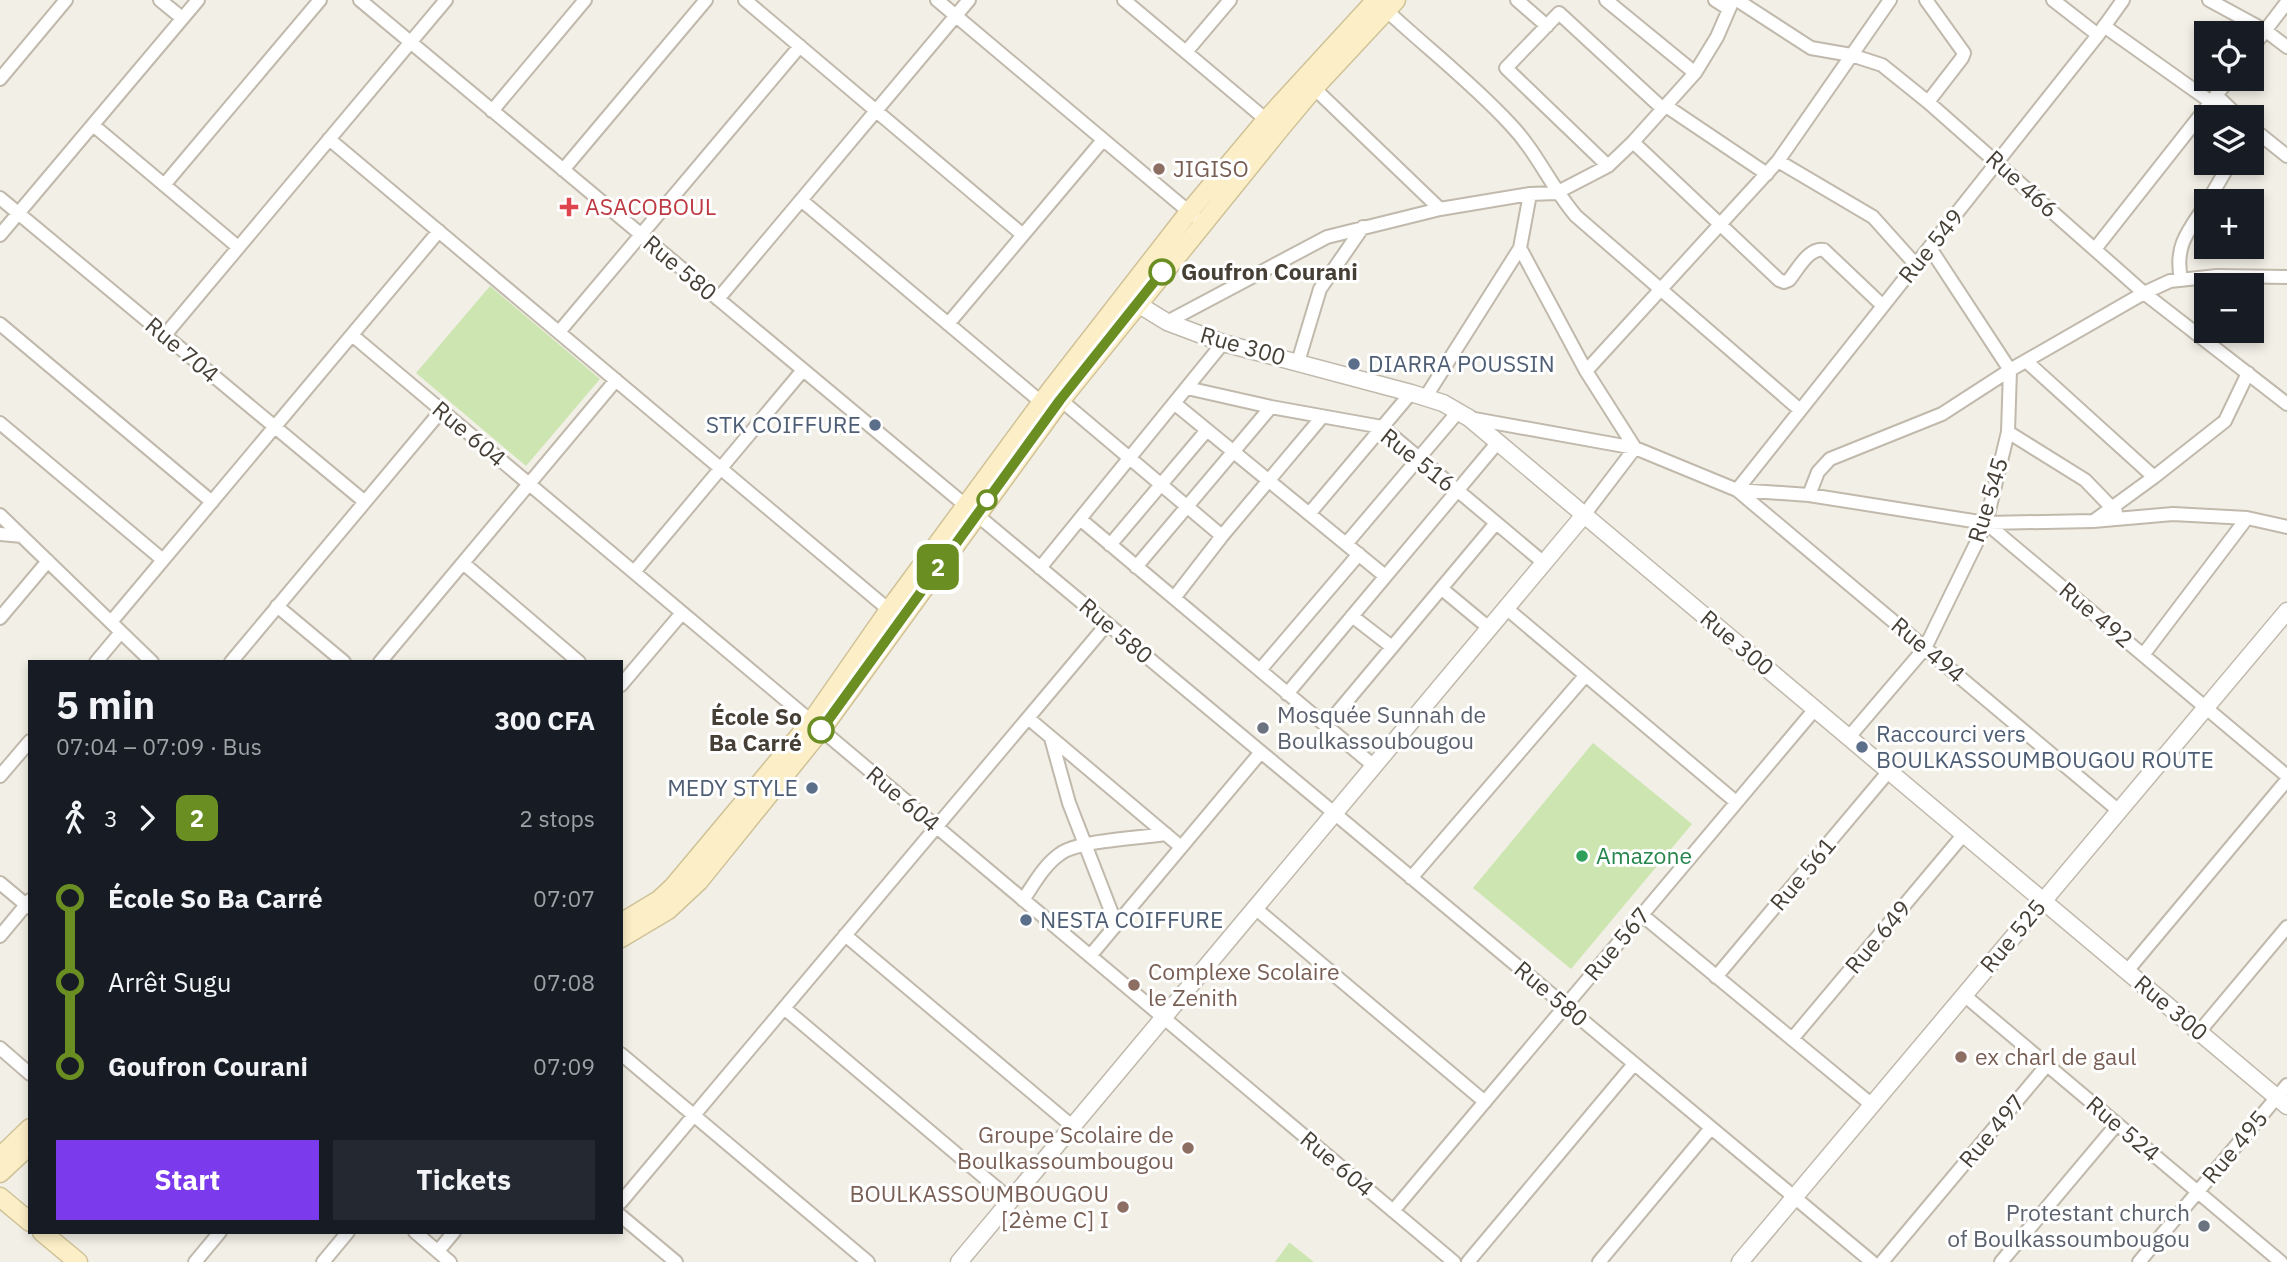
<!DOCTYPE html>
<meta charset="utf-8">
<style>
:root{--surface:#171b24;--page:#242831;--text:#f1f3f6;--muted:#9ea1a6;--accent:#7c3aed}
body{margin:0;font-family:"IBM Plex Sans",sans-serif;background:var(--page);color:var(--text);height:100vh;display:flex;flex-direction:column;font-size:26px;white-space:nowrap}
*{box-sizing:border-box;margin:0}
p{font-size:23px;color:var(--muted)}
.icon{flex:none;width:38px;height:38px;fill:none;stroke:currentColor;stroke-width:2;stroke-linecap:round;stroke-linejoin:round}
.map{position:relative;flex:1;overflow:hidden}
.details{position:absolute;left:28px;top:660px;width:595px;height:574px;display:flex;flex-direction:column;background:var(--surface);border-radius:0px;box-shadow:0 4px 10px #0003}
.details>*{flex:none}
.badge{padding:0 14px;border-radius:10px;font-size:24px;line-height:46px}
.fabs{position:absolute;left:2194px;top:21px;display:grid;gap:14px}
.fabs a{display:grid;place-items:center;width:70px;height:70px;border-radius:0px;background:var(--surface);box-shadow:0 4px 10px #0003;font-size:35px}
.map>.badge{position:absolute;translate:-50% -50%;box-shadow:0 0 0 4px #fff}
.legs{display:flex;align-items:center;gap:10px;height:77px;padding:0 28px;font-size:23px}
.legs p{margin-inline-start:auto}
.summary{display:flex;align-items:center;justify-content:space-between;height:119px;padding:0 28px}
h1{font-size:38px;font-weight:800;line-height:52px}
.button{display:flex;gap:14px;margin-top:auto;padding:14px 28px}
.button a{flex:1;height:80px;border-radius:0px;background:var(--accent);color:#fff;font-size:28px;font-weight:800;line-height:80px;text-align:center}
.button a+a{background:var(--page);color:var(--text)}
ul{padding:0 28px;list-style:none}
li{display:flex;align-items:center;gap:24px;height:84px;font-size:26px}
li i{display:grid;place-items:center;width:10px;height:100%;margin:0 9px;background:currentColor}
li i::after{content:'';width:18px;height:18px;margin:-9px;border:5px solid;border-radius:50%;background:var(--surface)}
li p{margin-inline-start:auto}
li:first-child i{background:linear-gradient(#0000 50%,currentColor 0)}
li:last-child i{background:linear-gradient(currentColor 50%,#0000 0)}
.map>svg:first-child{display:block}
.green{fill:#cde5b1}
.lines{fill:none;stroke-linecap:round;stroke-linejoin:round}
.minor-casing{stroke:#c0b9ac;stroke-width:16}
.tertiary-casing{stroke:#c0b9ac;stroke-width:19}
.secondary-casing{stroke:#d0c298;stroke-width:21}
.minor{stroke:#fff;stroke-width:12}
.tertiary{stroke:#fff;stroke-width:16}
.secondary{stroke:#fcefc7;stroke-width:18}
.line-1-casing{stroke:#fff;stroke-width:16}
.line-1{stroke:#6b8e23;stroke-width:10}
.education-dot{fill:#8d6e63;stroke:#fff;stroke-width:2.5}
.health-dot{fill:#e0444e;stroke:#fff;stroke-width:2.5}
.stop-1-dot{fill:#fff;stroke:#6b8e23;stroke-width:3.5}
.service-dot{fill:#5c6f8a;stroke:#fff;stroke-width:2.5}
.worship-dot{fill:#6b7280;stroke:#fff;stroke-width:2.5}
.leisure-dot{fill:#2e9e5b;stroke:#fff;stroke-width:2.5}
.labels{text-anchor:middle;stroke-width:6;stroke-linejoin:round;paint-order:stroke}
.education-label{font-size:23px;fill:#785e54;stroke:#fff;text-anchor:start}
.street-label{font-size:23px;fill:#453f36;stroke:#fff}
.health-label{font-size:23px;fill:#be3a42;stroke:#fff;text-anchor:start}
.stop-label{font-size:23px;font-weight:bold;fill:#453f36;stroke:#fff;text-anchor:start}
.service-label{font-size:23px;fill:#4e5e75;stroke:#fff;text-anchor:start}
.worship-label{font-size:23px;fill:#5b616d;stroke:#fff;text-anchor:start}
.leisure-label{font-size:23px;fill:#27864d;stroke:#fff;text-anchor:start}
</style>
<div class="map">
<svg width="2287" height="1262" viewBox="0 0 2287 1262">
<rect width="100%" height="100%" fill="#f2efe6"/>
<path class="green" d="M490 286 600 379 526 466 416 373Z
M1593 743 1692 824 1571 969 1473 888Z
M1289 1243H1290L1314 1262H1275Z"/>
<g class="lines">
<g class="minor-casing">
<path id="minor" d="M160 0 182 18
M360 0 1872 1262
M745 0 1023 235
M937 0 1194 216
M1124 0 1270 123
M1517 0 1547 26
M1606 0 1695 73
M1715 0 1729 9
M1737 0 1811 48 1851 55 1882 65 1928 102 2144 293 2287 404
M1926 0 1964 53 1962 58 1928 102
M2053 0 2098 35
M2209 0 2266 31 2287 47
M1386 10C1427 48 1472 83 1510 124 1537 152 1551 187 1576 216L1800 410
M2104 26 2211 102
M2252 48 2287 2
M1186 52 1230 0
M0 79 66 0
M1314 88 1440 209
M2216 95 2239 117
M1666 106 1767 174
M492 111 585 0
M93 125 238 247
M2252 128 2287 156
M329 139 895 615
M1633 142 1779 280 1784 282 1789 280C1798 269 1809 247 1824 250L1883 306
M1778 161 1873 217 1916 265
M1608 166 1506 68 1559 13 1663 109
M563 170 706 0
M164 185 320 0
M1530 194 1520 248 1586 371 1635 448 1584 515
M0 198 365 502
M801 200 1047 407
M2208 201 2230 163
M0 235 198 0
M2095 249 2229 79
M2181 279C2174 245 2189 230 2207 203
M718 299 969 0
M1167 322 1327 237 1440 209 1530 194 1556 193 1608 166 1633 142 1695 73 1717 37 1733 0
M0 324 212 502
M948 324 1103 140
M559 332 800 46
M165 335 446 0
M352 335 1454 1262
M2026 361 2154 477
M1298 362 1320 289 1363 227
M1586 371 1778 161 1890 0
M1187 388 1271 407 1382 427 1544 563
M1056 396 1222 536
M1425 398 1520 248
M1174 403 1385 576
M1469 418 1635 448 1737 490 1809 495 1986 523 2093 521 2173 514 2247 518 2287 527
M0 423 163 560
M2008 432 2085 480 2116 512
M1809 495 1818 472 1830 459 1942 414 2010 370 2144 293 2170 281 2217 276 2287 277
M1309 514 1411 393
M0 515 152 662
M1080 519 1374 766
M2095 520 2154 477 2225 421 2248 373
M1986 523 2287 776
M0 534 22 536
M1346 544 1457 413
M1110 545 1207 430
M463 563 579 662
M1136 567 1271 407
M1040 568 1223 343
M634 572 803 370
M1442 589 1489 628
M1174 598 1222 536 1322 417
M277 606 344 662
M1506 608 1736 802
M1352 616 1392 647
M0 618 48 561
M111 622 439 231
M2143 655 2247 518
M96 662 121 632
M231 662 441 411
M380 662 616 380
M1260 670 1359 554
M621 685 682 613
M1287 694 1498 442
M1028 718 1181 847
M1326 726 1496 523
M1849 737 1925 648 1986 523 2008 432 2010 370 1930 248
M1051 738 1069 803 1116 924
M0 776 30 741
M2119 811 1737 490 2098 35 2123 0
M1411 878 1585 676
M0 883 30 908
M1023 900C1034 884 1044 865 1060 854 1079 840 1141 838 1166 834
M1255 908 1485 1102
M1642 915 1872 1105
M845 935 1072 1126
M0 936 30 900
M1090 956 1261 752
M2127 971 2287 780
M1716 977 1889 771
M1964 995 2281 1262
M784 1008 1011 1200
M2199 1032 2287 927
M1792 1039 1964 834
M0 1048 30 1074
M621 1054 868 1262
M621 1202 1107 624
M1393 1211 1815 709
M621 1216 676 1262
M415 1232 450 1262
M438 1251 454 1232
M195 1262 220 1232
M323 1262 348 1232
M1468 1262 1634 1064
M1599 1262 1711 1128
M1882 1262 2047 1065
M2001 1262 2117 1124
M2139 1262 2287 1085"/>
</g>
<g class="tertiary-casing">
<path id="tertiary" d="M1128 298 1167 322 1223 343 1411 393 1443 403 1469 418 2287 1106
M959 1262 1584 515
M1740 1262 2287 611"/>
</g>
<g class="secondary-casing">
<path id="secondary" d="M621 923 659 900 673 887 811 722 889 610 1050 391 1189 212 1266 120 1376 0
M621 938 668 910 699 881 821 730 1061 400 1279 130 1314 88 1396 0
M0 1157 30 1128
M0 1173 30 1145
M0 1197 30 1222
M42 1232 78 1262"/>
</g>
<use href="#minor" class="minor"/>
<use href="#tertiary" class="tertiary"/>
<use href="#secondary" class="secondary"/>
</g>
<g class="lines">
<g class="line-1-casing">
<path id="line-1" d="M821 730 1060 400 1162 272"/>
</g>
<use href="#line-1" class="line-1"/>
</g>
<g class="education-dot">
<circle cx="1159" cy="169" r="7"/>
<circle cx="1134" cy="985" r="7"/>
<circle cx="1961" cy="1057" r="7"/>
<circle cx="1188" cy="1148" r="7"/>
<circle cx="1123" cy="1207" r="7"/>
</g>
<path class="health-dot" d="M565.5 196.5h7v7h7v7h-7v7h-7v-7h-7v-7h7z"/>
<g class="stop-1-dot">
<circle cx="1162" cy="272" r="12"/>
<circle cx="987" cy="500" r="9"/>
<circle cx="821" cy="730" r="12"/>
</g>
<g class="service-dot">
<circle cx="1354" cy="364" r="7"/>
<circle cx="875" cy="425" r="7"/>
<circle cx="1862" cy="747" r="7"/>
<circle cx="812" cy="788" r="7"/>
<circle cx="1026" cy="920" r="7"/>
</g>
<g class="worship-dot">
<circle cx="1263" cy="728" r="7"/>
<circle cx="2204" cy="1226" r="7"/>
</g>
<circle class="leisure-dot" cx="1582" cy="856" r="7"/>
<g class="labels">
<g class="education-label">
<text x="1173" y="177">JIGISO</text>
<text x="1148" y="980">Complexe Scolaire<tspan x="1148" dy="26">le Zenith</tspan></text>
<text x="1975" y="1065">ex charl de gaul</text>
<text x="1174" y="1143" text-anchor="end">Groupe Scolaire de<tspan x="1174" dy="26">Boulkassoumbougou</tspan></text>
<text x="1109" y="1202" text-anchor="end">BOULKASSOUMBOUGOU<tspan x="1109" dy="26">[2ème C] I</tspan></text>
</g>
<g class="street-label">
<text transform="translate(2022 184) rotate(42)" y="8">Rue 466</text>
<text transform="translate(1931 246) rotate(-51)" y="8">Rue 549</text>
<text transform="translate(680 268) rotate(40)" y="8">Rue 580</text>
<text transform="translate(1243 346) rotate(16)" y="8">Rue 300</text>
<text transform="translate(182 350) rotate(40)" y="8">Rue 704</text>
<text transform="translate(469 434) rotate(40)" y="8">Rue 604</text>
<text transform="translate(1418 460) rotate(38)" y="8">Rue 516</text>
<text transform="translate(1988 500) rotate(-73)" y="8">Rue 545</text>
<text transform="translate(2096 615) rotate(40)" y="8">Rue 492</text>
<text transform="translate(1116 631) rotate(40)" y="8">Rue 580</text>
<text transform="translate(1737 643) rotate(40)" y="8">Rue 300</text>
<text transform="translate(1928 650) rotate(40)" y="8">Rue 494</text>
<text transform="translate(903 799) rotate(40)" y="8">Rue 604</text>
<text transform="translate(1803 874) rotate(-50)" y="8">Rue 561</text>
<text transform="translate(2013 936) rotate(-50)" y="8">Rue 525</text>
<text transform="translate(1878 937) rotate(-50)" y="8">Rue 649</text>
<text transform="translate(1617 944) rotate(-50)" y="8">Rue 567</text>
<text transform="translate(1551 994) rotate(40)" y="8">Rue 580</text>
<text transform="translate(2171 1008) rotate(40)" y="8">Rue 300</text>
<text transform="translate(2123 1129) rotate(40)" y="8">Rue 524</text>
<text transform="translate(1992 1131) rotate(-50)" y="8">Rue 497</text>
<text transform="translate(2235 1147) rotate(-50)" y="8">Rue 495</text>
<text transform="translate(1337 1164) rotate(40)" y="8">Rue 604</text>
</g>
<g class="health-label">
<text x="585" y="215">ASACOBOUL</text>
</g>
<g class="stop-label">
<text x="1181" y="280">Goufron Courani</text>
<text x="802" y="725" text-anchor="end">École So<tspan x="802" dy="26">Ba Carré</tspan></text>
</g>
<g class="service-label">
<text x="1368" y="372">DIARRA POUSSIN</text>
<text x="861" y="433" text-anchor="end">STK COIFFURE</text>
<text x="1876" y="742">Raccourci vers<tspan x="1876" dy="26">BOULKASSOUMBOUGOU ROUTE</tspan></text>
<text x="798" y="796" text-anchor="end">MEDY STYLE</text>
<text x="1040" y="928">NESTA COIFFURE</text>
</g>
<g class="worship-label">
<text x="1277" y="723">Mosquée Sunnah de<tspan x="1277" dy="26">Boulkassoubougou</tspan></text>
<text x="2190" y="1221" text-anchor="end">Protestant church<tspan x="2190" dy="26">of Boulkassoumbougou</tspan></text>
</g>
<g class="leisure-label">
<text x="1596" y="864">Amazone</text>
</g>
</g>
</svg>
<div class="fabs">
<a><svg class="icon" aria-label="locate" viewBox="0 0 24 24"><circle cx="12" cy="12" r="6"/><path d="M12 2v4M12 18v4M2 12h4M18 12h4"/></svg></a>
<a><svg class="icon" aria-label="layers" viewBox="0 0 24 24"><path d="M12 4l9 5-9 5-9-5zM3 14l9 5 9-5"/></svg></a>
<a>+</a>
<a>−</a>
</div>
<b class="badge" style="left:938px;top:567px;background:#6b8e23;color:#fff">2</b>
<section class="details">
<div class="summary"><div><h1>5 min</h1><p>07:04 – 07:09 · Bus</p></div><b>300 CFA</b></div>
<div class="legs"><svg class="icon" aria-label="walk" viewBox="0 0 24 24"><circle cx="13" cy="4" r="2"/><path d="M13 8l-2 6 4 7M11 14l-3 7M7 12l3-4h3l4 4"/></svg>3<svg class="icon" aria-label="forward" viewBox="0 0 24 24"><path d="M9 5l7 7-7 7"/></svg><b class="badge" style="background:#6b8e23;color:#fff">2</b><p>2 stops</p></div>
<ul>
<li><i style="color:#6b8e23"></i><b>École So Ba Carré</b><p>07:07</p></li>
<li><i style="color:#6b8e23"></i><span>Arrêt Sugu</span><p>07:08</p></li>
<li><i style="color:#6b8e23"></i><b>Goufron Courani</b><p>07:09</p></li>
</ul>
<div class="button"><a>Start</a><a>Tickets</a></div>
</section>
</div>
